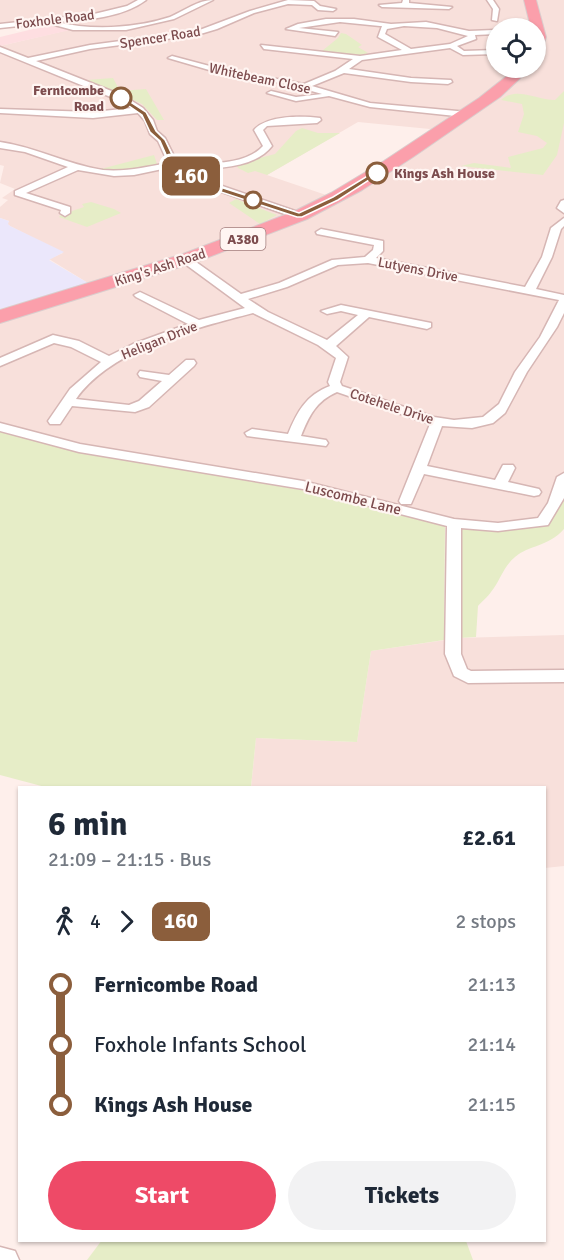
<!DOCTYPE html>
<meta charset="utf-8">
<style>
:root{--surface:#fff;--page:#f2f2f3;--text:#1f2937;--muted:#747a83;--accent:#ee4a67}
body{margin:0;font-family:Signika,sans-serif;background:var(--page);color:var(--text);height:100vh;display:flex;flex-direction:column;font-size:22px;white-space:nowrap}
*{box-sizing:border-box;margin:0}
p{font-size:20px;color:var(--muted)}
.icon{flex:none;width:33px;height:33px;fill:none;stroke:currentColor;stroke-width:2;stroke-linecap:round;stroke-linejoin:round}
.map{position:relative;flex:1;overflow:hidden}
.details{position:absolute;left:18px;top:786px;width:528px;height:456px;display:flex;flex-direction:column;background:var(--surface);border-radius:0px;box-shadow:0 2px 4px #0004}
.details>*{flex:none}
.badge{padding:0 12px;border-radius:9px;font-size:21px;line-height:39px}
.fabs{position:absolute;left:486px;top:18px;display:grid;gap:12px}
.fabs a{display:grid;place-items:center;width:60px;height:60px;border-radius:50%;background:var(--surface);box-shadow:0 2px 4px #0004;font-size:30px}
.map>.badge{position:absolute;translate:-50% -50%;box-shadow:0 0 0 3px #fff}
.legs{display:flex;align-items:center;gap:9px;height:66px;padding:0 30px;font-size:20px}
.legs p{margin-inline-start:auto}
.headline{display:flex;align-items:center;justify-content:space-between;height:102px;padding:0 30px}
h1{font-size:33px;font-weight:700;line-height:45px}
.button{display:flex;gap:12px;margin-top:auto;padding:12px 30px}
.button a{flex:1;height:69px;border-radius:36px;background:var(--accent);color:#fff;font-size:24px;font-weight:700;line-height:69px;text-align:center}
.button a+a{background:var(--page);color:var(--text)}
ul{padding:0 30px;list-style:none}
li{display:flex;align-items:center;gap:21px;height:60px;font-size:22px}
li i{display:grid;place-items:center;width:9px;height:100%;margin:0 8px;background:currentColor}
li i::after{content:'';width:15px;height:15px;margin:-8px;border:4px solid;border-radius:50%;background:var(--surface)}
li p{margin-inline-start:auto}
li:first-child i{background:linear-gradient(#0000 50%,currentColor 0)}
li:last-child i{background:linear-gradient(currentColor 50%,#0000 0)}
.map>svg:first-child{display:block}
.residential{fill:#f8e0db;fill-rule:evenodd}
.commercial{fill:#fedee1}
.education{fill:#ebe7fb}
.green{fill:#e6edc7}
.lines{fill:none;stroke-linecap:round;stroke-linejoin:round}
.street-casing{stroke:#d6b6b4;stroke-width:3}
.highway-casing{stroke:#dacdcd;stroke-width:2}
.street{fill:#fff;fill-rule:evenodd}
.highway{fill:#fb9fab;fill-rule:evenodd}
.line-1{fill:#8b5e3c;stroke:#fff;stroke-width:1.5}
.stop-1-dot{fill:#fff;stroke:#8b5e3c;stroke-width:3}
.labels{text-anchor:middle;stroke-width:4.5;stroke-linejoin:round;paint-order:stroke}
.far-street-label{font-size:14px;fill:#7c4b4d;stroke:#fff5f2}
.far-stop-label{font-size:14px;font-weight:bold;fill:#7c4b4d;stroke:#fff5f2;text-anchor:end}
.shield{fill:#fff5f2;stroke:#a37e7e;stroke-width:1.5}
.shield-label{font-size:14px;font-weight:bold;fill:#7c4b4d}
.street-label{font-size:15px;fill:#7c4b4d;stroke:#fff5f2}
</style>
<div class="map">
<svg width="564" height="1260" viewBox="0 0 564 1260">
<rect width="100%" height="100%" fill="#feefeb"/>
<path class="residential" d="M0 0H564V477L543 522 498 527 454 523 343 495 79 448 0 427V317L88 283 49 259 63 253 10 226 7 224 9 221 0 218V207L8 200 2 198 15 189 0 183 4 166 0 165V46L77 28 45 20 0 26ZM496 28H536V68H496ZM358 122 440 130 335 198 267 175Z
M564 635V866L545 868 544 788H251L256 738 357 742 371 651 459 638Z"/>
<path class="commercial" d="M54 24 79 28 0 46V37Z"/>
<path class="education" d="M0 218 9 221 8 224 10 226 64 252 49 260 88 283 0 309Z"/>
<path class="green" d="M341 33 346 34 362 45 358 47 368 53 357 56 322 51 338 38Z
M113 78 120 91 146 89 164 120H157L142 104 87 80Z
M564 91V123L557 155 543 175 461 166 474 163 511 168 508 157 543 148 547 143 537 136 518 132 524 114 522 104 501 100C516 86 536 100 555 100Z
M302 128 318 133H340L267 175 255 171 248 173 238 168 236 164 275 154 296 131Z
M154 155 157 164 152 167 115 171 97 170Z
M236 199 277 215 260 224 229 203Z
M91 202 114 209 121 213 87 227 59 217 61 215 67 216 72 211 84 207 82 204Z
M0 431 76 451 301 490 445 526 444 640 371 651 357 742 256 738 251 787 49 788 0 775Z
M564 494V529C548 547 529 545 515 557 503 567 500 581 491 592 488 597 482 601 478 606L476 637 459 638 458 526 544 525Z
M102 1240 466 1241 473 1260H87Z"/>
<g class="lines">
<g class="street-casing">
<path id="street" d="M138 0H146C122 18 86 20 57 22 92 31 136 28 170 17 184 11 198 0 213 0L174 19 126 30H73L47 23 0 28V24L94 14 127 6Z
M288 0 314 1 320 6 336 9 333 11 318 10 312 5 288 4 254 13 217 29 197 35 90 49 36 61 124 96 143 108 153 120 157 131 165 138 177 162 181 165C206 163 245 166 263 146L254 130C267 115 301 116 320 118L321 120 317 123 267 126 263 130 272 146C254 169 216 168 189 170L202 179 304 214V218H296L196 183 172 167 134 175 114 176 78 170 26 193 70 207V213L65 216 60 213 61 210 15 195V191L68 167 25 152 0 148V142C36 147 68 165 103 170 125 172 147 167 168 163L158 141 150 134 145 121 138 113 93 118 0 113V109L93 112 132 108 118 100 0 52V47L28 58 90 45 197 31 250 11Z
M403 0H409V3L452 7 449 9 382 7 379 5 402 3Z
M487 0H493L499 9 497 21 492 20 493 9Z
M326 19H354L391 24 426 22 469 31 494 30 496 34 475 35 476 39 457 46 464 51 495 50 496 54 463 55 450 48 362 60 349 69 411 78 451 80 452 82 448 84 411 82 344 73 312 86 370 103 468 112V116L465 117 370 107 329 96 296 101 267 93 271 91 296 97 322 94 287 84 216 72 168 58 172 56 217 68 304 84 335 71 353 59 264 49 261 45 360 56 402 50 378 37 382 26H380L340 22 299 28 338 32 335 36 286 29 298 24ZM404 26 437 28 468 36 450 44 411 49 385 34 387 29Z
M564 200V213L557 208 561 201Z
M564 218V226L561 229 552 257 536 289 564 295V313L557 327 527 372 505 413 493 423 472 428 442 426 427 466 495 480 503 465H513L515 468 508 482 539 489 541 492 539 495 534 496 424 474 411 504H401L399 501 430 424 337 392C316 401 309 416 301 436L326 440 328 443 326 446 247 436 245 433 252 429 288 434C297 412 306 395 330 386L328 382 336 358 318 345 253 313C196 328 112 348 76 399L129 405 139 401 162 381 140 377 138 374 140 371 169 375 186 360H194L196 363 194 366 149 407 135 412 72 406 60 424H50L48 421 70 389 101 362 71 347 54 343 0 366V358L53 335 79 341 109 356 133 344 188 324 136 297 134 295 140 292 199 320 245 308 181 261V257H189L241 294 279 283 332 260 365 257 373 250 374 245 317 234 316 232 321 229 383 241V251L376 258 525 287 542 257 551 228ZM368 263 559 300 540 337 515 372 499 404 483 417 454 420 434 417 342 386 340 382 348 357 336 346 369 317 427 329 431 327V323L341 305 321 311 327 314 341 311 358 315 327 340 268 312 248 299 287 287 338 265Z
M0 423 80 444 303 481 454 519 498 523 538 518 548 503 557 477 564 473V498L548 525 498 531 461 528V654L467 669 471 671 564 670V682L468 683 454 676 445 654 447 526 303 489 79 452 0 431Z
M0 1247 15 1251 19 1260H0Z"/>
</g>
<g class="highway-casing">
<path id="highway" d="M524 0H536L546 37 541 54 536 55V28H531Z
M517 68H531L500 97 413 157 362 190 307 219 196 262 0 323V310L183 254 295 211 331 193 384 161 479 98Z"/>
</g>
<use href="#street" class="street"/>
<use href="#highway" class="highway"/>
</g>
<path class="line-1" d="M119 97H123L146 112 156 131 165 140 176 163 214 185 299 213 333 197 374 172 380 173 338 200 302 217H297L209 188 171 166 160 141 150 132 142 115 119 99Z"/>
<g class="stop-1-dot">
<circle cx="121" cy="98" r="10"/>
<circle cx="377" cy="173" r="10"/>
<circle cx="253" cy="200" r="8"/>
</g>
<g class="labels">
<g class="far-street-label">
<text transform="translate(55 19) rotate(-7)" y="5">Foxhole Road</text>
<text transform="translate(160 37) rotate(-9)" y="5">Spencer Road</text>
<text transform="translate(260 78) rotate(12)" y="5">Whitebeam Close</text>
<text transform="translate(160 267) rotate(-18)" y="5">King's Ash Road</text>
<text transform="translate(418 269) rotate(11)" y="5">Lutyens Drive</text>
<text transform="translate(159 340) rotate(-22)" y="5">Heligan Drive</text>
<text transform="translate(392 406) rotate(18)" y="5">Cotehele Drive</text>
</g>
<g class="far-stop-label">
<text x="104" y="95">Fernicombe<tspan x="104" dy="16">Road</tspan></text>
<text x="394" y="178" text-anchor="start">Kings Ash House</text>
</g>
<rect class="shield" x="220.5" y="228" width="45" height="22" rx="4.5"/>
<g class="shield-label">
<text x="243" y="244">A380</text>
</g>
<g class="street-label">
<text transform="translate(353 498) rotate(14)" y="5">Luscombe Lane</text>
</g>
</g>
</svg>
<div class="fabs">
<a><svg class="icon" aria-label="locate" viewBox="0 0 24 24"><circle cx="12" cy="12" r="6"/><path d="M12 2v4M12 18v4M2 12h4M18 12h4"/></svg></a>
</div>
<b class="badge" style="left:191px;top:176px;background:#8b5e3c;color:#fff">160</b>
<section class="details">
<div class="headline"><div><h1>6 min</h1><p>21:09 – 21:15 · Bus</p></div><b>£2.61</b></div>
<div class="legs"><svg class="icon" aria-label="walk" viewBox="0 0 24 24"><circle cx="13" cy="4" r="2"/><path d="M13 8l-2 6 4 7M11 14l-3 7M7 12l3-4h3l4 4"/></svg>4<svg class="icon" aria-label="forward" viewBox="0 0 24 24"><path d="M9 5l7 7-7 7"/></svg><b class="badge" style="background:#8b5e3c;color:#fff">160</b><p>2 stops</p></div>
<ul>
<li><i style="color:#8b5e3c"></i><b>Fernicombe Road</b><p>21:13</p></li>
<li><i style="color:#8b5e3c"></i><span>Foxhole Infants School</span><p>21:14</p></li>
<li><i style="color:#8b5e3c"></i><b>Kings Ash House</b><p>21:15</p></li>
</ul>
<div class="button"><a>Start</a><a>Tickets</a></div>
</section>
</div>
